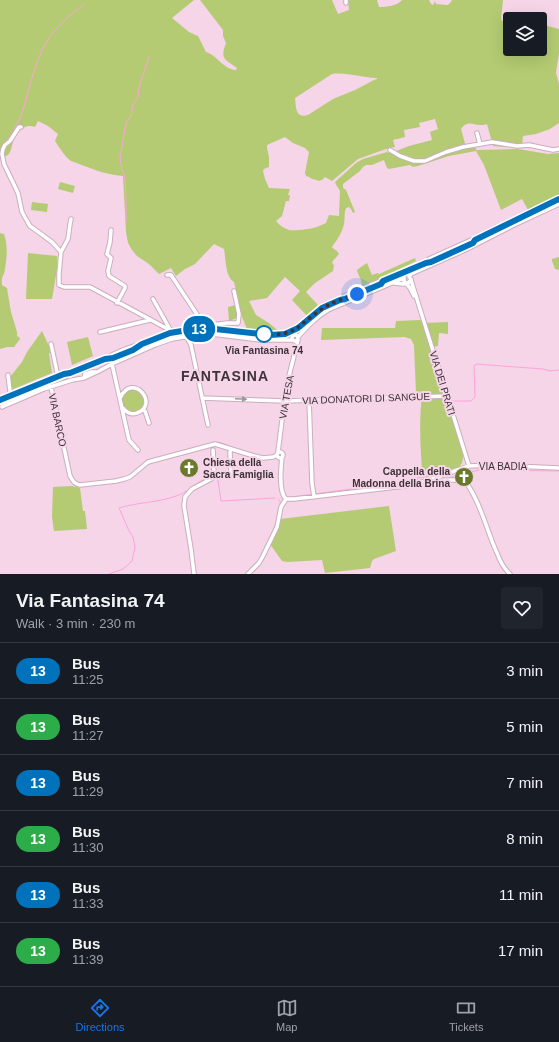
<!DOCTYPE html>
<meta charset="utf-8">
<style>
:root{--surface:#171b24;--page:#20242c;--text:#f1f3f6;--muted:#9ea1a6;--line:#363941;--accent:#1a73e8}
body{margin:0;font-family:Helvetica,sans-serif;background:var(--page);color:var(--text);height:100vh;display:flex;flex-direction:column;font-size:15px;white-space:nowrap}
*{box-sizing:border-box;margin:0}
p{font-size:13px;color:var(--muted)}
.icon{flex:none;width:22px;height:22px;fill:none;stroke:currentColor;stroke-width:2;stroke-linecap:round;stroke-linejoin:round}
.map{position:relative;height:574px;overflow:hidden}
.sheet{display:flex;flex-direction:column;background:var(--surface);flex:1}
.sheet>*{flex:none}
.badge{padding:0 8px;border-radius:13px;font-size:14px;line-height:26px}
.fabs{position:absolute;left:503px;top:12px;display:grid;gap:8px}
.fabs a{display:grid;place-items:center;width:44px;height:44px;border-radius:4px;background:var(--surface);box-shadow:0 4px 16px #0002;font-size:20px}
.you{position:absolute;width:20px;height:20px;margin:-10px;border:3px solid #fff;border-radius:50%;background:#1a73e8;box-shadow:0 0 0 6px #1a73e833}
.map>.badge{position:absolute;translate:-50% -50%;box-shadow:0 0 0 2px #fff}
.round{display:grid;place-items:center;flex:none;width:42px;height:42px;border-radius:4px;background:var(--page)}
.overview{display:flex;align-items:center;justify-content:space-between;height:68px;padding:0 16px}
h1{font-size:19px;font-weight:800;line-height:30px}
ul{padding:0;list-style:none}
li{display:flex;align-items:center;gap:12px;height:56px;padding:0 16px;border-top:1px solid var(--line)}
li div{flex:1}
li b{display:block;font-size:15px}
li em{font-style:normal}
li .badge{min-width:44px;font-weight:700;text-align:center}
.tabs{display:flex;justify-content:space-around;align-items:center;height:56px;border-top:1px solid var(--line);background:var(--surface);font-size:11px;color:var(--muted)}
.tabs a{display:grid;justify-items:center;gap:2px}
.tabs .selected{color:var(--accent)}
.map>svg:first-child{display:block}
.green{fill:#b4cb73;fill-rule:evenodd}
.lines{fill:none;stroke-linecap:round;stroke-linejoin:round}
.stream{stroke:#fea3da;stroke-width:1}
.minor-casing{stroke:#cbadbe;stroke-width:5.5}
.minor{stroke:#fff;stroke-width:3.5}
.oneway{fill:#9e989c}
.line-casing{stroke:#fff;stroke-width:9}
.line{stroke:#0072bc;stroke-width:6}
.walk{stroke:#3e3239;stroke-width:4;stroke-dasharray:0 7.2}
.stop-dot{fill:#fff;stroke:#0072bc;stroke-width:2}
.labels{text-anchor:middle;stroke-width:4;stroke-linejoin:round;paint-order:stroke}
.stop-label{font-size:10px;font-weight:bold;fill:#3e3239;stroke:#f5d5e7}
.street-label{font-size:10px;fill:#3e3239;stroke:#f5d5e7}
.poi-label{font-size:10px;font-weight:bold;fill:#3e3239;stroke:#f5d5e7;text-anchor:start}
.district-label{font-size:14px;font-weight:bold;letter-spacing:1px;fill:#3e3239;stroke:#f5d5e7}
</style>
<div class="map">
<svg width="559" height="574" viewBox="0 0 559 574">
<rect width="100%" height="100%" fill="#f5d5e7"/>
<path class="green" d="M0 0H194L172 18 189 32 198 36 206 52C217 55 224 70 236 70L237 68C224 59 220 59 226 43L223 36V30L200 0H332L338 14 349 10 348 0H377L379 7C387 7 397 6 402 0H429L431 4 433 5 435 1 436 4 448 5 451 2 452 0H503L501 19 502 21H510V49H540V24L559 29V53L556 73 559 84V123L550 129 536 134 523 136 522 146 505 147 493 146 487 124C485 125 483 125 480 125 472 125 468 120 461 129L466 147 476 148V150L518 149 548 154 559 153V195L528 210 522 199 501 210 484 165 476 151 449 156 418 166 413 167 410 165 389 169 387 168 384 160 372 165H366L363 167 360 171 343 184V188L346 190 355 212 353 213 351 209 349 207 346 208C344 213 345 219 344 224 342 233 337 240 332 247L335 250H336L339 254 332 262 334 266 333 271 315 283 306 292 318 305 307 316 292 300 300 291 285 277 267 298 249 301 256 315 269 323 275 328 279 333 250 331 247 329 242 317 234 282C225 277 226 259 224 249L214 244 195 264 185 269 176 276 171 268 159 274 149 264 137 256 132 250 128 243 126 232 123 176C105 175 88 167 71 161 64 156 60 148 55 141L58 134 48 126 38 121 35 127C24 123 17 132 13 142 12 145 11 151 9 154 7 156 2 158 0 159ZM332 74C347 72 363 78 377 78V79L374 80 355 90 333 99 308 115C295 119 296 106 295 98ZM435 119 438 129 430 132 432 140 409 146 396 151 394 153 392 154 387 152 363 159 356 163 335 182C336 186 339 188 340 191L339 216 329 215 326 223C323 224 320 226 317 227 312 229 293 231 289 230 283 228 279 225 276 221L282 216 286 201H289L290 195H288L290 189 269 188 265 179 263 171 264 169 269 167V157L267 148V145L285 137 293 143 305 148 309 152 305 173 306 176 309 177 312 179 317 180 318 181 322 180 325 177 332 181 358 159 386 149 395 147 393 140 405 137 404 130 420 127 419 123Z
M60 182 75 186 73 193 58 189Z
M32 202 48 204 47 212 31 210Z
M0 233 4 234C8 246 7 257 5 269 4 277 1 275 2 285L7 288 11 312 17 332V336L20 338V339L14 347H7L0 349Z
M28 253 57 256V269L52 299H26Z
M559 257V270L555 269 552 261V259Z
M415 258 416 261 388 275 362 286 361 280 357 271 358 269 367 263 372 275 378 273 379 274Z
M236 305C238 313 240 318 232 320L231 322H229L228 307Z
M420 320 424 323 448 322V334L439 333 438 346 432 347 464 452 462 463 459 467 423 479C420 450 419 422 422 394H416L414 345 411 339 405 337 321 340 322 328H395L396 321Z
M42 331 49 346 51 353H49L52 373 11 390 10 377 22 362 27 352Z
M88 337 93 356 72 365 67 342Z
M122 401a11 11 0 1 1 22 0a11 11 0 1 1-22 0Z
M72 486 80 488 83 511H85L87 529 54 531 52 517 53 487Z
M389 506 396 551 374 559 372 561 370 568 325 573 322 560 288 562 282 561 270 544 277 529 280 519Z"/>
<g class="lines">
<path class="stream" d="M2 147 13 132 17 123 20 119C29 93 33 65 47 41 56 26 71 15 84 4
M0 157 1 151
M0 157 4 169 11 182
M126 221V198L125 179 124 174 122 170 120 158 125 129 127 121 131 117 133 105 138 97 139 88 149 57
M451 401H471L475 397 474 366 476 364 543 369 550 371 559 370
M219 442 227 445
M229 446 234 448
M216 477 218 481 221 501 275 498
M450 478 458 475 479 470 559 471
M192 487 201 481 210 477 212 475 211 452
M292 497 404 482 429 475 436 474
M278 499 280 501V507
M264 550 276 524
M109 574 123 569 132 561 135 547 133 537 129 531 119 508C141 501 172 503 191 488"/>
<g class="minor-casing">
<path id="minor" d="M346 0V3
M21 127H19L10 141 5 145 3 149 2 154 4 164 18 193 22 212 27 221 30 226 52 242 61 252
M477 133 480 144
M390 150 400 156 414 161H425L446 152 463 147 492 142 517 146 529 145 553 150 559 149
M71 219 70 224 68 239 61 252 59 274V285L64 287H90L166 328 170 333
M111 230 110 242 107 254 111 258 108 271 109 276 125 286V288L117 303
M426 263 429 259 471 240H475
M167 275H171L206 328
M404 277V281L410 288 414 296
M409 277 411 274 465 250 514 225 559 204
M411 280 469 466
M394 283 403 284 408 283 410 281 411 279
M153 299 172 333
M341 299 344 296 380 281H383
M204 326 227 323H238L239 314 234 291
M100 332 150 320
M292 338a3 3 0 1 1 6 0a3 3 0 1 1-6 0Z
M186 336 191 345 208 425
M298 337C307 327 316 317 328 310L404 278
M51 344 57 372
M105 359C118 357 129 351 141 345 155 337 172 332 188 330 209 327 230 330 251 332 262 334 274 336 285 334 308 329 320 302 345 299L381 284 383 281 426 263 431 262 473 243 475 240 559 199
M112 364 129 440 138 450
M8 375 10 391
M84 378 85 374 92 372H96
M51 387 70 476C73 481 74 484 80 485L116 481 124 479 130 477 148 462 215 444 254 456 263 458 273 457 277 455
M120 398C133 371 160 405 137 413 132 415 127 413 123 408
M202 398 285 401 447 396
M0 400 64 374C91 371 112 350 139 345
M309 400 312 483 314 497
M0 404 65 377 70 373
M2 407 44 389 72 380 84 378 99 371 112 364 155 345 172 339 201 334H212L261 340H293
M143 410 145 411 149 423
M231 449 230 452 231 475H236
M277 455a3 3 0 1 1 6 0a3 3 0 1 1-6 0Z
M278 452 286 388 298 340
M282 457C281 467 278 491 286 499
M431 481C439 481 459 478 465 482 468 484 470 489 472 492 483 511 488 534 497 553 500 561 503 568 510 574
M286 499H294L405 486 426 481 469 466 491 465 559 468
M194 574 191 549 184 506 185 497 192 489 211 479 214 476 213 450
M248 574 259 563 263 556 277 527 281 507 286 499"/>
</g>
<use href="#minor" class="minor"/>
</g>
<defs><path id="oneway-solid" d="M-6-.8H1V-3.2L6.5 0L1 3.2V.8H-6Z"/></defs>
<use class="oneway" href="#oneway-solid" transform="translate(241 399) rotate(2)"/>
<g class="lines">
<g class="line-casing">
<path id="line" d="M0 400 64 374 70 373 105 359 113 358 133 350 142 344 170 333 188 330 206 328 270 335 285 334 298 328 322 308 340 300 345 299 381 284 383 281 426 263 431 262 473 243 475 240 559 199"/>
</g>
<use href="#line" class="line"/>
<path class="walk" d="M264 334C297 337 298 324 322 309 333 301 345 299 357 294"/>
</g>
<defs>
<g id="church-disc" transform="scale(1)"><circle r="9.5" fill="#697b2b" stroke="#f5d5e7"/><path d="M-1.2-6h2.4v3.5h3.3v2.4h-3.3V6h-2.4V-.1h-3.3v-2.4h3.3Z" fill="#fff"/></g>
</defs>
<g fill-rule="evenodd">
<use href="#church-disc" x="189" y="468"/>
<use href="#church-disc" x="464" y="477"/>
</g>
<circle class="stop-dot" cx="264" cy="334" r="8"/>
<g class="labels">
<g class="stop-label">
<text x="264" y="354">Via Fantasina 74</text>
</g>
<g class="street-label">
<text transform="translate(443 383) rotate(73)" y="4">VIA DEI PRATI</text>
<text transform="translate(286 397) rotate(-80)" y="4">VIA TESA</text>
<text transform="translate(366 398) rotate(-2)" y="4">VIA DONATORI DI SANGUE</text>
<text transform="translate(58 420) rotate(78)" y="4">VIA BARCO</text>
<text x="503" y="470">VIA BADIA</text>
</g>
<g class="poi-label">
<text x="203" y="466">Chiesa della<tspan x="203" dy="12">Sacra Famiglia</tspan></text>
<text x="450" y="475" text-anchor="end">Cappella della<tspan x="450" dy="12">Madonna della Brina</tspan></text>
</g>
<g class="district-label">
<text x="225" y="381">FANTASINA</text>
</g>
</g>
</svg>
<div class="fabs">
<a><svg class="icon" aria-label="layers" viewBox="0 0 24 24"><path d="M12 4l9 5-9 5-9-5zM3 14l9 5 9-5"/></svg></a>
</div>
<div class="you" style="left:357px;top:294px"></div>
<b class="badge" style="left:199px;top:329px;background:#0072bc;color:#fff">13</b>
</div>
<section class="sheet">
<div class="overview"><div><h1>Via Fantasina 74</h1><p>Walk · 3 min · 230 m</p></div><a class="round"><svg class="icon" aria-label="heart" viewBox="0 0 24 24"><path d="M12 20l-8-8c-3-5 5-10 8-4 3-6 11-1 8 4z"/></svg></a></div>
<ul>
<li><span class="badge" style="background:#0072bc;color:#fff">13</span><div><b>Bus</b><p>11:25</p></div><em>3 min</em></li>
<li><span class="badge" style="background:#2dac4a;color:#fff">13</span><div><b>Bus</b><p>11:27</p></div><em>5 min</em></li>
<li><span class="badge" style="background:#0072bc;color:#fff">13</span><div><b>Bus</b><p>11:29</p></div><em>7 min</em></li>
<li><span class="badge" style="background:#2dac4a;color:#fff">13</span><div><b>Bus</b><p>11:30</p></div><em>8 min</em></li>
<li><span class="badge" style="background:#0072bc;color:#fff">13</span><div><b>Bus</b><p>11:33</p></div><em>11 min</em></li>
<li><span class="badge" style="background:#2dac4a;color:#fff">13</span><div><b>Bus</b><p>11:39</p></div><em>17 min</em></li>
</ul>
</section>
<nav class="tabs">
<a class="selected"><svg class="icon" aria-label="directions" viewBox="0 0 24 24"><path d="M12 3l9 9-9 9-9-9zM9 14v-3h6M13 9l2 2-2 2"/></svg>Directions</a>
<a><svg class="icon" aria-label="map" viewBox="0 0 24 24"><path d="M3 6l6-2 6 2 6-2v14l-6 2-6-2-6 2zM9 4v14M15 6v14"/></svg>Map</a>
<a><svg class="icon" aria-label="tickets" viewBox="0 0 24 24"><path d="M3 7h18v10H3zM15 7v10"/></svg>Tickets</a>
</nav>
